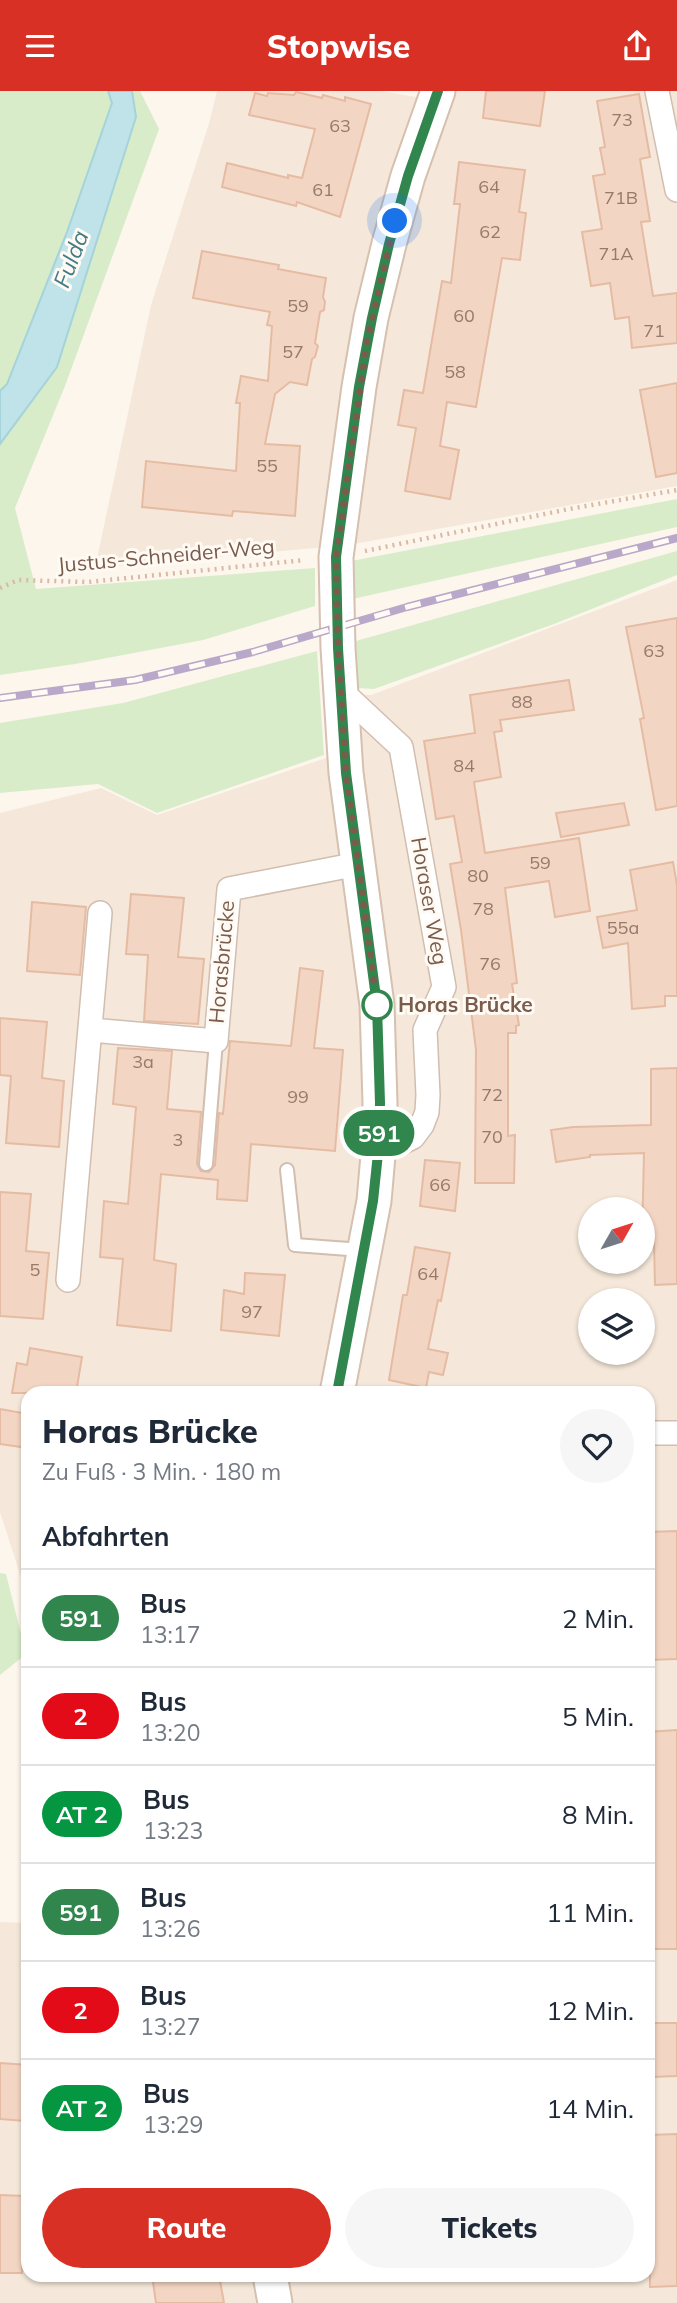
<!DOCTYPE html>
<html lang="de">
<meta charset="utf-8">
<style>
:root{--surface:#fff;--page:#f6f6f7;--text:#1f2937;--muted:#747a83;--line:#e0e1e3;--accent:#d93025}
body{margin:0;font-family:Mulish,sans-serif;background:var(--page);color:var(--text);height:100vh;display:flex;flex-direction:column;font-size:26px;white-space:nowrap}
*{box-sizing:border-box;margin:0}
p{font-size:23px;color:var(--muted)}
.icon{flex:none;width:38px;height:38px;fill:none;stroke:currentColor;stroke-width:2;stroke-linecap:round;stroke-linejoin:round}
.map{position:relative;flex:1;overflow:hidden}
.drawer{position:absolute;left:21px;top:1295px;width:634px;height:896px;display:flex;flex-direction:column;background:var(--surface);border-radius:21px;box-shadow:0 2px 5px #0004}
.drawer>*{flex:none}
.badge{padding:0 14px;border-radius:23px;font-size:24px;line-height:46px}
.needle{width:46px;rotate:51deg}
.fabs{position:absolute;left:578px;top:1106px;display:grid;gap:14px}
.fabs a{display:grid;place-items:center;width:77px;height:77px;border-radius:50%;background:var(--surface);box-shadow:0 2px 5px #0004;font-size:35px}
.you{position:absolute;width:35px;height:35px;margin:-18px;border:5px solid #fff;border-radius:50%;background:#1a73e8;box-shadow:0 0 0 10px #1a73e833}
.map>.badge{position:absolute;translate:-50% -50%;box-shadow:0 0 0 4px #fff}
h2{padding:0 21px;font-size:26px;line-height:63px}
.round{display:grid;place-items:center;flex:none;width:74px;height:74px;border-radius:37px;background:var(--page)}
.head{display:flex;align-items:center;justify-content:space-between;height:119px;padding:0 21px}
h1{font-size:33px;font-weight:800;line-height:52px}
.action{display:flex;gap:14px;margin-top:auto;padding:14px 21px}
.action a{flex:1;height:80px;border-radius:42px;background:var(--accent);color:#fff;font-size:28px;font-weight:800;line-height:80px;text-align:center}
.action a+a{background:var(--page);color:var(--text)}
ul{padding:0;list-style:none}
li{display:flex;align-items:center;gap:21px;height:98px;padding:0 21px;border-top:2px solid var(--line)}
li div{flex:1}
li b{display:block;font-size:26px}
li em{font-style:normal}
li .badge{min-width:77px;font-weight:700;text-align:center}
header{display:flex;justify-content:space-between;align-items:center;height:91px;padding:0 21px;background:var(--accent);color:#fff;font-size:32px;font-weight:800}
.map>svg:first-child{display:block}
.residential{fill:#f5e8da;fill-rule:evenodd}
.green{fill:#d8ecc9}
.water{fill:#bfe3e8;stroke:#a5d3da;stroke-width:2}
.building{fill:#f3d5c3;stroke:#e6bba3;stroke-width:2}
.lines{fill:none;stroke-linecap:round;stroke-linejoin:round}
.lane-casing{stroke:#d1beb0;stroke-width:16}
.street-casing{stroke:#d1beb0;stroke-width:26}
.secondary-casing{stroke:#d6c0b0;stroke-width:37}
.path{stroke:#d9b8a5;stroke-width:4.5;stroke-dasharray:2 5;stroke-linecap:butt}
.lane{stroke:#fff;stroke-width:12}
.street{stroke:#fff;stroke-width:23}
.secondary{stroke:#fff;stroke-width:33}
.rail-casing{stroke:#b9a8c9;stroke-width:8}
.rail{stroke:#fffaf3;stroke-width:5;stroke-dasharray:16;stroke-linecap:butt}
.line-casing{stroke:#fff;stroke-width:16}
.line{stroke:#31864e;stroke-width:10}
.walk{stroke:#7a5c4d;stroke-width:7;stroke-dasharray:0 12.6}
.stop-dot{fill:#fff;stroke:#31864e;stroke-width:3.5}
.labels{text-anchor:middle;stroke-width:6;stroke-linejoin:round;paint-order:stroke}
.number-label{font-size:18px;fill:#987a6a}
.street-label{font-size:21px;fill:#7a5c4d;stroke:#fffaf3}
.stop-label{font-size:21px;font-weight:bold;fill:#7a5c4d;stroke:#fffaf3;text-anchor:start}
.water-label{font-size:23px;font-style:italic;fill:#437c86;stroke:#fffaf3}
</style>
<header><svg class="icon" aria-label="menu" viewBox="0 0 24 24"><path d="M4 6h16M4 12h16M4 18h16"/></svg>Stopwise<svg class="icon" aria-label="share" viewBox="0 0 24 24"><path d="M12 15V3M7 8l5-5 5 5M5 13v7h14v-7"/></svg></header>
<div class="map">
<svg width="677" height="2212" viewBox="0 0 677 2212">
<rect width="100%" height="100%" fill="#fdf6ec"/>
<path class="residential" d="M217 0H381L416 6 419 0H677V395L348 454 95 477 151 214 210 29Z
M677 489V2212H0V1831L28 1832V2184H648V1302H28V1508L0 1421V722L101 697 157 724 326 667 325 601 371 604ZM590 1118H642V1171H590ZM590 1209H642V1262H590Z"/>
<path class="green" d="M0 0H108L112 12 67 141 7 293 0 300Z
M132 0H140L159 38 65 295 15 417 36 498 315 477V515L203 549 75 573 0 584V353L57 276 136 26Z
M677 408V436L348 509 346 471Z
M677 460V484L554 533 374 598 357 597 356 550Z
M317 560 324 664 157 722 98 693 0 702V632L123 612Z
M0 1482 6 1483 26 1563 0 1584Z"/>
<path class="water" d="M108 0H132L136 26 57 276 0 353V300L7 293 67 141 112 12Z"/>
<path class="building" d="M486 0H545L540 35 483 27Z
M296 1 322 7 323 4 345 10V6L371 13 340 126 297 111 296 115 222 96 227 72 288 87V84L302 87 315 38 249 24 255 2 267 5 268 2 294 4Z
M639 3 650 66 640 68 650 130 641 131 653 205 677 202V252L632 257 629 226 615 228 610 192 591 195 582 141 602 138 593 85 605 83 600 57 605 56 597 10Z
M459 71 525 79 519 121 526 122 520 169 502 167 476 316 447 311 440 355 459 359 450 408 405 400 416 337 398 334 404 299 423 302 442 190 451 192 460 113H454Z
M202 160 279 174 278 178 326 187 323 206 325 211 324 219 320 221 315 252 318 255 315 266 312 268 307 294 290 291 275 303 265 353 300 355 295 425 233 420 232 425 142 416 146 370 236 380 240 312H236L241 285 268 290 272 235 267 234 270 221 193 207Z
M677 292V382L656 386 640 299Z
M677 527V715L656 719 640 628 644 627 626 536Z
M569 589 574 619 500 629 502 640 494 641 501 686 474 691 485 762 579 747 590 820 555 826 549 790 505 797 517 892 512 893 519 934 516 935V942H508V1045L515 1044 514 1092H475L476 959 461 839 450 773 462 771 454 725 436 728 424 650 475 642 470 604Z
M624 712 629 734 561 746 556 722Z
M673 771 677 794V905H665V915L632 918 628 852 603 857 597 826 637 819 630 779Z
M131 803 184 807 178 866 204 868 198 933 144 930 148 864 126 863Z
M32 811 86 816 80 884 27 880Z
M300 877 323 880 314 957 343 959 335 1060 251 1053 247 1110 217 1108 218 1089 161 1083 154 1169 176 1173 171 1240 117 1234 123 1168 100 1166 104 1110 128 1113 136 1016 113 1013 118 957 172 960 167 1018 201 1021 197 1073 201 1080 209 1081 215 1074 219 1022 223 1023 230 950 291 955Z
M0 927 47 931 42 987 64 990 59 1056 6 1052 11 985 0 984Z
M677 977V1193L655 1194 654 1151 642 1150 644 1062 590 1064V1066L556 1071 551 1039 573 1036 651 1034V978Z
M425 1069 460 1072 455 1120 420 1115Z
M0 1101 31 1103 26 1160 49 1162 43 1228 0 1225Z
M415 1156 450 1162 441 1210 438 1209 428 1258 448 1262 443 1284 429 1281 426 1297 389 1289 403 1204H407Z
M245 1182 285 1184 279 1245 221 1239 224 1199 244 1203Z
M30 1257 82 1266 76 1302H12L17 1272 27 1274Z
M0 1318 28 1323V1357L0 1353Z
M677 1440V1568L648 1569V1441Z
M677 1639V1858H648V1641Z
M650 1932H677V1985L652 1986Z
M0 1972 28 1974V2012H26L25 2030 0 2028Z
M677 2043V2195L650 2196 648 2044Z
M0 2104 24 2105 22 2182H0Z
M152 2184H219L224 2212H156Z"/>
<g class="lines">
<g class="lane-casing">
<path id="lane" d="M206 1073 216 950
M287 1079 295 1154 362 1159"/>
</g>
<g class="street-casing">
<path id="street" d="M657 0 677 99
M340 599 401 656 444 896 425 939 428 1004 427 1021 422 1034 413 1046 399 1053H379
M91 939 216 950 229 798 358 773
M68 1189 100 822
M648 1342H677"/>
</g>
<g class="secondary-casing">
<path id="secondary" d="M337 1302 374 1110 379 1053 380 1012 377 914 346 682 338 557 336 466 359 296 371 227 389 153 408 85 438 0
M270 2184 275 2212"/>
</g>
<path class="path" d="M365 460 569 418 677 399
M0 497 18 489 88 491 305 469"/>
<use href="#lane" class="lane"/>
<use href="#street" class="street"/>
<use href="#secondary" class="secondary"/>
<g class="rail-casing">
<path id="rail" d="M0 607 135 589 253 561 407 516 677 447"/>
</g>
<use href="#rail" class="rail"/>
</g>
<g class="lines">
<g class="line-casing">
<path id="line" d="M337 1302 373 1110 379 1053 380 1012 377 914 346 682 338 557 336 466 359 296 372 227 389 153 408 85 438 0"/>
</g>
<use href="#line" class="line"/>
<path class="walk" d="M377 914 346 682 338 557 336 466 367 250 395 130"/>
</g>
<circle class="stop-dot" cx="377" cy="914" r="14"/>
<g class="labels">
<g class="number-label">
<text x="622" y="35">73</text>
<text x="340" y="41">63</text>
<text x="489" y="102">64</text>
<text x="323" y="105">61</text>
<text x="621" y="113">71B</text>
<text x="490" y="147">62</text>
<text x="616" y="169">71A</text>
<text x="298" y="221">59</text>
<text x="464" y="231">60</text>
<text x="654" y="246">71</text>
<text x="293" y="267">57</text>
<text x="455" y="287">58</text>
<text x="267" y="381">55</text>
<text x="654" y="566">63</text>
<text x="522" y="617">88</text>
<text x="464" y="681">84</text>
<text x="540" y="778">59</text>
<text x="478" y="791">80</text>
<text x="483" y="824">78</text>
<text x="623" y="843">55a</text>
<text x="490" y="879">76</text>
<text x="143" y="977">3a</text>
<text x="492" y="1010">72</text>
<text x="298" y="1012">99</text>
<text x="492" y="1052">70</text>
<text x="178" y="1055">3</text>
<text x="440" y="1100">66</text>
<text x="35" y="1185">5</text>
<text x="428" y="1189">64</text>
<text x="252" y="1227">97</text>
</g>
<g class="street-label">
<text transform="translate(166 465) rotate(-5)" y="7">Justus-Schneider-Weg</text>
<text transform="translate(429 810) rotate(80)" y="7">Horaser Weg</text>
<text transform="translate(222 871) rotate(-85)" y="7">Horasbrücke</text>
</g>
<g class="stop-label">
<text x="398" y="921">Horas Brücke</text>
</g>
<g class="water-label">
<text transform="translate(71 168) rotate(-69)" y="8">Fulda</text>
</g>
</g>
</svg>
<div class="fabs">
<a><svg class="needle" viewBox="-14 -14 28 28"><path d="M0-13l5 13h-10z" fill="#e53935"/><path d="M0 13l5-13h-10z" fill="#747a83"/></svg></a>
<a><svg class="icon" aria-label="layers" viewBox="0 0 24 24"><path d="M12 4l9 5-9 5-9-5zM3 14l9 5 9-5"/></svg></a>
</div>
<div class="you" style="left:395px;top:130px"></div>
<b class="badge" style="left:379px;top:1042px;background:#31864e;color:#fff">591</b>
<section class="drawer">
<div class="head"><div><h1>Horas Brücke</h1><p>Zu Fuß · 3 Min. · 180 m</p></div><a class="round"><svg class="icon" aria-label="heart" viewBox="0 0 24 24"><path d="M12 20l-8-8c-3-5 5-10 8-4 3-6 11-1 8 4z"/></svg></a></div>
<h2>Abfahrten</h2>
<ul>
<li><span class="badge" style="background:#31864e;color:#fff">591</span><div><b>Bus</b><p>13:17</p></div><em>2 Min.</em></li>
<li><span class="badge" style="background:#e30b17;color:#fff">2</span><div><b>Bus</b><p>13:20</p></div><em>5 Min.</em></li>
<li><span class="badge" style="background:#059641;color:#fff">AT 2</span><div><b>Bus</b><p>13:23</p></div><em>8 Min.</em></li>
<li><span class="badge" style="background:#31864e;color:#fff">591</span><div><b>Bus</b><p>13:26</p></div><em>11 Min.</em></li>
<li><span class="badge" style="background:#e30b17;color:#fff">2</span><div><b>Bus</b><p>13:27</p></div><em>12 Min.</em></li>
<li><span class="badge" style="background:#059641;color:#fff">AT 2</span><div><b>Bus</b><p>13:29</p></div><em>14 Min.</em></li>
</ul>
<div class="action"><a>Route</a><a>Tickets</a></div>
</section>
</div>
